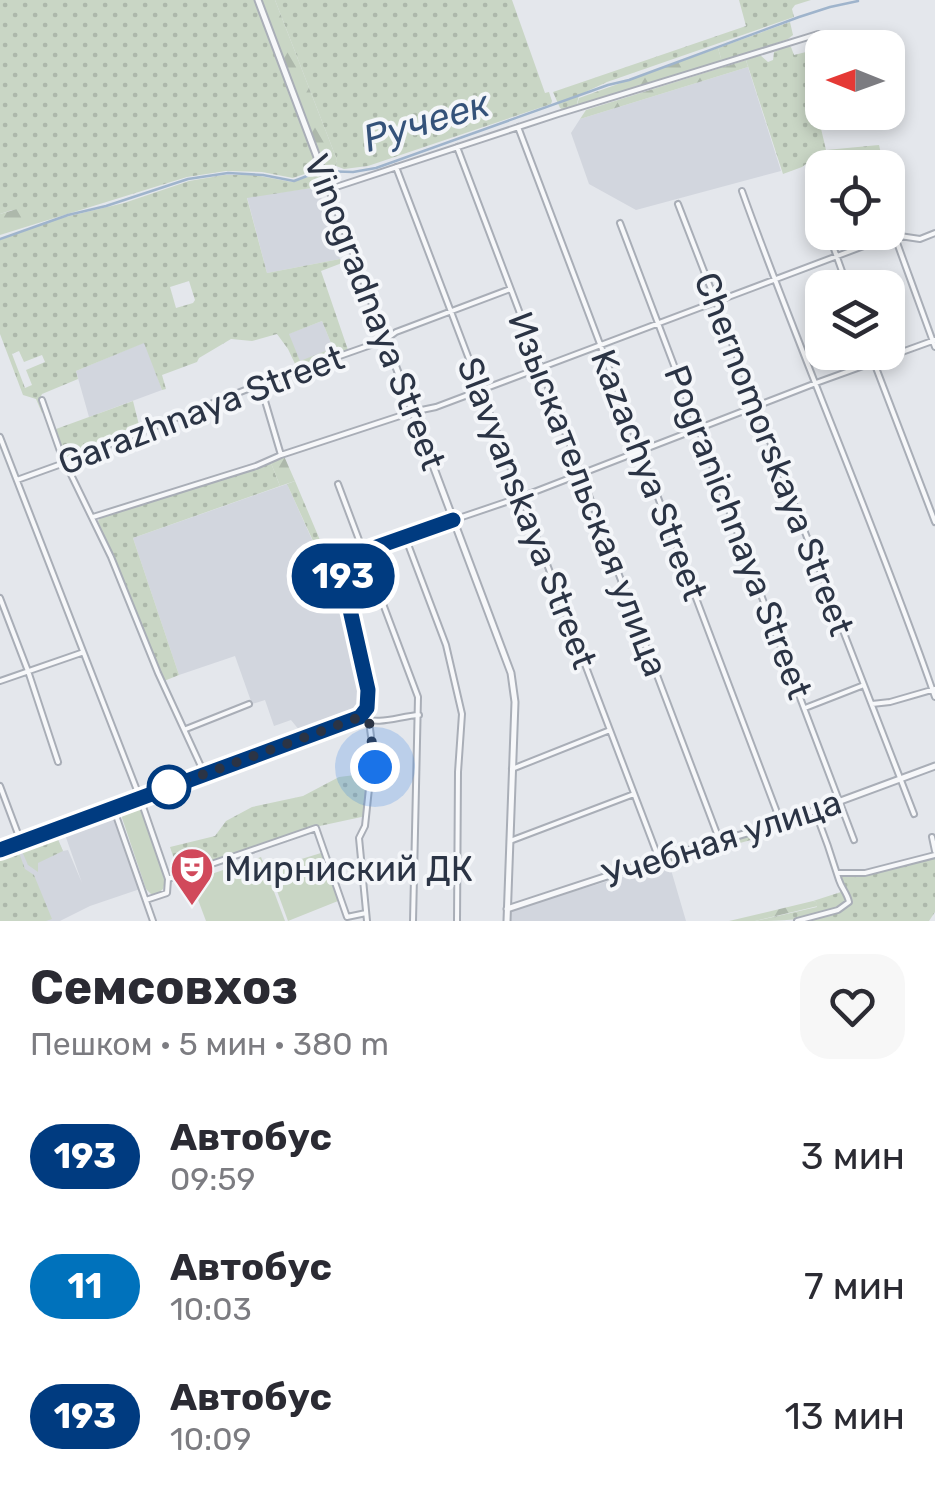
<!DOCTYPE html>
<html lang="ru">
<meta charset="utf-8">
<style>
:root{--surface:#fff;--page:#f7f7f7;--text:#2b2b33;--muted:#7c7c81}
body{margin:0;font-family:Rubik,sans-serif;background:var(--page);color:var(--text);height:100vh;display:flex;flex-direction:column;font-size:38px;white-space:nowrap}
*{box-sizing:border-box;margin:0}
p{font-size:32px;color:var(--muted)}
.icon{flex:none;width:55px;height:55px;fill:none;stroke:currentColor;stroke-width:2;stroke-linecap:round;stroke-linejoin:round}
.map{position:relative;height:921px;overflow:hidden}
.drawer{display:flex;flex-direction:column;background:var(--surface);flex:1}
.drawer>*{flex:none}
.badge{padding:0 20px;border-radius:32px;font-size:35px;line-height:65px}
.needle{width:65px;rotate:271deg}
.fabs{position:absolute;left:805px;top:30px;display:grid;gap:20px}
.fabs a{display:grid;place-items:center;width:100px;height:100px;border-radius:20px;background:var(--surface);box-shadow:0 5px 15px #0003;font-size:50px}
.you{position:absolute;width:50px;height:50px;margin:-25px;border:8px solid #fff;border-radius:50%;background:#1a73e8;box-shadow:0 0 0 15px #1a73e833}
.map>.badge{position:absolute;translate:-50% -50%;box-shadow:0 0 0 5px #fff}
.round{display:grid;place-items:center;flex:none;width:105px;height:105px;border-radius:30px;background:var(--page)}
.headline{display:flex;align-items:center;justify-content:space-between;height:170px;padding:0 30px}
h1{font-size:48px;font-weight:700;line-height:75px}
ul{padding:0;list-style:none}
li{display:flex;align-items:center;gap:30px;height:130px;padding:0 30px}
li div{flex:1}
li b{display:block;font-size:38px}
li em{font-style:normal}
li .badge{min-width:110px;font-weight:700;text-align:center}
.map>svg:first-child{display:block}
.built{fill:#d2d6de}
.grass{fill:url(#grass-dots);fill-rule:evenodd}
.forest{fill:url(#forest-firs)}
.park{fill:#c9d6c5}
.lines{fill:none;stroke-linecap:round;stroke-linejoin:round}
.stream{stroke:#9fb4cc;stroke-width:2.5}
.minor-casing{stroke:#a9aeb7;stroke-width:8}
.tertiary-casing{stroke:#a9aeb7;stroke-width:9}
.minor{stroke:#f7f8fa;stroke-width:4}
.tertiary{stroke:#f7f8fa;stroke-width:5}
.line-casing{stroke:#fff;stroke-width:22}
.line{stroke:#003b80;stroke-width:15}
.walk{stroke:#2b3445;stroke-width:10;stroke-dasharray:0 18}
.stop-dot{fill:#fff;stroke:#003b80;stroke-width:5}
.labels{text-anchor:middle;stroke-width:8;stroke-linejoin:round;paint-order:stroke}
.street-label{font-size:35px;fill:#2b3445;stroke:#f4f6f9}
.poi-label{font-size:35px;fill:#2b3445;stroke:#f4f6f9;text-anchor:start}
.water-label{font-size:38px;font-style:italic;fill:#34527a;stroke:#f4f6f9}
</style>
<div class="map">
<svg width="935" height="921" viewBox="0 0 935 921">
<defs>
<pattern id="grass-dots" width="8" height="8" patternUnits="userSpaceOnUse" patternTransform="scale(2.5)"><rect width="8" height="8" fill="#c9d6c5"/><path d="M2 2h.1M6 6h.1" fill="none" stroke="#adb8ab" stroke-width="1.8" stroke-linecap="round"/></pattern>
<pattern id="forest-firs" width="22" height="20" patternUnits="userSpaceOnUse" patternTransform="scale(2.5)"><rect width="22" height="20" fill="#c9d6c5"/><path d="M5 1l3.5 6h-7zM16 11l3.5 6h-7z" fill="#adb8ab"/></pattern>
</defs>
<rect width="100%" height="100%" fill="#e4e7ec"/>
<path class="built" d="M748 67 781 171 636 210 589 184 571 133 580 119Z
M318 187 340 259 267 273 247 197Z
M322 321 333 348 300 362 288 334Z
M145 342 162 390 89 417 76 371Z
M287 484 346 615 364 691V701L357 715 304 736 291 720 274 726 265 700 252 704 235 656 179 675 133 538Z
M113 811 140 889 90 906 60 921H0V857L56 835 63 851 68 850 82 883 63 829Z
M669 863 686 921H510L511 910Z"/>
<path class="grass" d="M0 0H255L319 169 293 178 262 172 226 171 187 177 32 225 12 210 0 214Z
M275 0H512L545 93 549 92 552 101 551 104 368 166 344 169 336 166 337 160Z
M739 0H811L795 5 792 9 794 17 607 82 579 95 576 108 565 111 560 108 553 92 746 26Z
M790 22 793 35 788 39 722 62 718 48Z
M788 46 791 47 794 55 806 52 815 103 826 150 879 145 884 167H880L875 151 806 164 802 167 783 174 746 60 760 55 768 62 773 60 774 52Z
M321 173 323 180 317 181 318 187 247 198 267 273 340 259 342 263 321 271 348 350 302 366H296L288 349 277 334 252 341 231 339 199 358 197 362 162 375 166 389 162 390 144 343 76 371 78 379 42 394 40 398 44 412 42 413 36 399 23 395 0 334V240L57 219 124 203 189 181 224 175H254L292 182ZM189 281 195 300 193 303 176 308 170 287ZM322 321 333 348 300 361 289 334ZM19 351 24 362 42 355 45 362 26 370 32 385 25 388 12 354Z
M133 401 139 425 72 452V458H67L62 452 56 429Z
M271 463 280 486 133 538 179 675 164 681 98 521 101 517Z
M295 481 325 552 319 554 287 484Z
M371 773 366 816 315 827 179 874 170 847 215 836 226 821 252 807 303 796 339 777Z
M56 835 63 851 38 863V872L28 865 21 849Z
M18 850 25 869 34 875 52 919 46 921H0V857Z
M935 857V912L929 921H805L839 911 850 903V897L840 876 865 874Z
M841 889 847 895V902C822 920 785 921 755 921L817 907 816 902 813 901 841 892Z"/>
<path class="forest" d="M262 0H275L337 160 336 166 330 168 324 166Z
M718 48 722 62 576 108 579 98Z
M746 60 748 67 580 119 586 110Z
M24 207 32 225 0 235V214Z
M139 425 138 431 72 458V452Z
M284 456 295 481 280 486 271 463Z
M766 830 768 835 669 863 666 859Z
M813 901 816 902 818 906 755 921H729Z"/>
<path class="park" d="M139 800 165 881 163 889 157 894H151L146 889 119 809Z
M321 853 338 901 288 921 269 869Z
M261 857 285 921H206L191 881Z"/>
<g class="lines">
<path class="stream" d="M0 239 68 215 106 206 188 179 228 173 263 175 294 181 320 171 353 172 376 168 608 85 629 80 799 17 830 7 858 1"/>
<g class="minor-casing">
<path id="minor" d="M518 127 781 823
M457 147 719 839
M396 167 659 859
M872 167V168
M811 183 822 215
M330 189 558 114 818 34
M742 191C803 361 876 527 935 697
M678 204 914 814
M888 218 935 347
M620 223 854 840
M828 232 848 288
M870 352 935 522
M260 384 281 455
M42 400 61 454 111 557 158 673 205 775
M0 437 140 798 168 879
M17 480 67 462 260 384 385 340 396 332 510 289
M338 484 418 697 413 921
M93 517 256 466 281 455 412 412 436 407 893 235 920 239 935 233
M453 520 521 497 816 383 935 340
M406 539 446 645 462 714 458 772 457 921
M0 598 28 671 58 762
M0 681 81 653
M872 704 890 702 935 689
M805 708 864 685
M360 717C379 726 399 716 419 715
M186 729 249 704
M512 769 610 730
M0 786 21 842
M113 807 153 921
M932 837 935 851
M510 841 634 794
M838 873H865L935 855
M146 900 167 893 168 879 316 828 347 917 366 913
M367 921 359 838 365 826 370 779 375 767 369 721
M797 921 838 910 849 902C847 893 842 889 839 880 832 857 824 834 815 811"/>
</g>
<g class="tertiary-casing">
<path id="tertiary" d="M258 0 511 673 515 702 507 921
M0 850 360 717 367 708V691L342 575V564L348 557 453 520
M507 909 659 859 781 823 935 766"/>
</g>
<use href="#minor" class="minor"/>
<use href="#tertiary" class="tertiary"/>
</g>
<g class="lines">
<g class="line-casing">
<path id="line" d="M0 850 360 717 367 708 368 690 342 574V564L348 557 453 520"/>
</g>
<use href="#line" class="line"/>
<path class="walk" d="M169 787 360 717 369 721 375 767"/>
</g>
<defs>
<g id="theatre-pin" transform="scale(2.25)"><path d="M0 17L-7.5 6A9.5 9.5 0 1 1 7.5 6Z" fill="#d1495b" stroke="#f4f6f9"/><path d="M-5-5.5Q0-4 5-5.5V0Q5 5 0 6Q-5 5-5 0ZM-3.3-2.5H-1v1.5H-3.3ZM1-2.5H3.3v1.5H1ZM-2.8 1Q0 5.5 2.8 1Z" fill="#fff"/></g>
</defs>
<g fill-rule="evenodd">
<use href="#theatre-pin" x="192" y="869"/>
</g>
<circle class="stop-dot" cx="169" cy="787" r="20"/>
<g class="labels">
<g class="street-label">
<text transform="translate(375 312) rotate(69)" y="12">Vinogradnaya Street</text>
<text transform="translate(201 410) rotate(-21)" y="12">Garazhnaya Street</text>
<text transform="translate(774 454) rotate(69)" y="12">Chernomorskaya Street</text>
<text transform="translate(649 475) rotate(69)" y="12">Kazachya Street</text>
<text transform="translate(588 494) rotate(69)" y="12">Изыскательская улица</text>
<text transform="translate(527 513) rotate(69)" y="12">Slavyanskaya Street</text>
<text transform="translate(738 532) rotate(69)" y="12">Pogranichnaya Street</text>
<text transform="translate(722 839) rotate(-18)" y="12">Учебная улица</text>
</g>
<g class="poi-label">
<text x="224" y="881">Мирниский ДК</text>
</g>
<g class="water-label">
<text transform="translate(426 121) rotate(-17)" y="13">Ручеек</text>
</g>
</g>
</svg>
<div class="fabs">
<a><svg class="needle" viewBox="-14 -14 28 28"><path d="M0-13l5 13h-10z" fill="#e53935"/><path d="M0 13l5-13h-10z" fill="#7c7c81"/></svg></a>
<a><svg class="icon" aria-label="locate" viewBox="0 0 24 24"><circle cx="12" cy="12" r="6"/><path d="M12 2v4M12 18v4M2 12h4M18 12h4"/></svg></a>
<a><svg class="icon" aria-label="layers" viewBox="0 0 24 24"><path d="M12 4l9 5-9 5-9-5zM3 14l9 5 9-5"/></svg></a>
</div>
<div class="you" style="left:375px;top:767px"></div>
<b class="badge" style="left:343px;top:576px;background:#003b80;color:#fff">193</b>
</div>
<section class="drawer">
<div class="headline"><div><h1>Семсовхоз</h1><p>Пешком · 5 мин · 380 m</p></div><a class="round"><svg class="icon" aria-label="heart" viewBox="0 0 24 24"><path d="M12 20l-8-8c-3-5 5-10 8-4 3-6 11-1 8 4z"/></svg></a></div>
<ul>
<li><span class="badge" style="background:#003b80;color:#fff">193</span><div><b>Автобус</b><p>09:59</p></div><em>3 мин</em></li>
<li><span class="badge" style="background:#0072bc;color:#fff">11</span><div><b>Автобус</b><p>10:03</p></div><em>7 мин</em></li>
<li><span class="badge" style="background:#003b80;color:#fff">193</span><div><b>Автобус</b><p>10:09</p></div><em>13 мин</em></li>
</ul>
</section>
